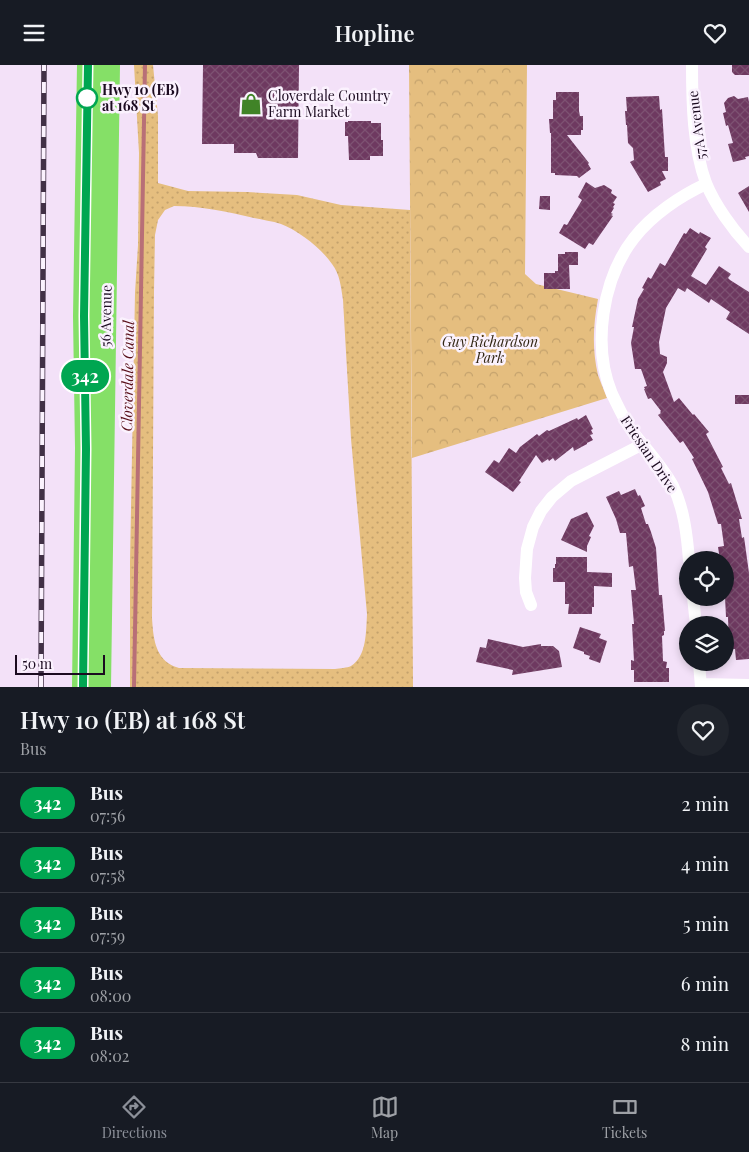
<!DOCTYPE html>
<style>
:root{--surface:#171b24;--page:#20242c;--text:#f1f3f6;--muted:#9ea1a6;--line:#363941;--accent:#8c9099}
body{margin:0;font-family:"Playfair Display",serif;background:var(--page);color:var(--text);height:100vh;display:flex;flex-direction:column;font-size:19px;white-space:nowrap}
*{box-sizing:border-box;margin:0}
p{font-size:16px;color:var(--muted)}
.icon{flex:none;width:28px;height:28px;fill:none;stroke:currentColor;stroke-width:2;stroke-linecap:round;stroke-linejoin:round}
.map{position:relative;height:622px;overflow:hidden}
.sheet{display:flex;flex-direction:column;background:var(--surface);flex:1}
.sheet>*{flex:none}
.badge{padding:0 10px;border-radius:16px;font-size:18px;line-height:32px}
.fabs{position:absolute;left:679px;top:486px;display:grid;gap:10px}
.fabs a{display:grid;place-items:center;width:55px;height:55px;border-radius:50%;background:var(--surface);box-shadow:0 2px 8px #0003;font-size:25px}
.scale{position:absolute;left:15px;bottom:12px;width:90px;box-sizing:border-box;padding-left:5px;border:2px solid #1b0b20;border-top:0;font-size:14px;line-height:18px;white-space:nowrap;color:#1b0b20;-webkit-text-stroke:4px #fbf2fe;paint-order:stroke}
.map>.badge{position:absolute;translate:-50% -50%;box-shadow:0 0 0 2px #fff}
.round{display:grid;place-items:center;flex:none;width:52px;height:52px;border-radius:26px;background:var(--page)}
.summary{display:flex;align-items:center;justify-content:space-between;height:85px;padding:0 20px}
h1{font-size:24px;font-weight:600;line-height:38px}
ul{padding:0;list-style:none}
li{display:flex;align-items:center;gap:15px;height:60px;padding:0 20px;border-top:1px solid var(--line)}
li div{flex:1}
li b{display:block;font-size:19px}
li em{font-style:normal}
li .badge{min-width:55px;font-weight:700;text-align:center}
header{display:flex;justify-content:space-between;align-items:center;height:65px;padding:0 20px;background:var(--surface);font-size:22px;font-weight:600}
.tabs{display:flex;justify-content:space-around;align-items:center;height:70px;border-top:1px solid var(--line);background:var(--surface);font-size:14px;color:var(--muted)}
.tabs a{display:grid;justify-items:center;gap:2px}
.tabs .active{color:var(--accent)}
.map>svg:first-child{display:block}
.grass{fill:url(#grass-dots);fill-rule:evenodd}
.park{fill:url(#park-crowns)}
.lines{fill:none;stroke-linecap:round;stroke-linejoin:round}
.stream{stroke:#b86f77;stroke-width:4}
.building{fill:url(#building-cross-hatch)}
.street{stroke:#fff;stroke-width:12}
.highway{stroke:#85e067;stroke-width:22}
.rail-casing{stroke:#413046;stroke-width:5.5}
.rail{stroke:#fbf2fe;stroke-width:4;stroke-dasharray:11;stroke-linecap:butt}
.line-casing{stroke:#fff;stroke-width:11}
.line{stroke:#00a651;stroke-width:8}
.stop-dot{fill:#fff;stroke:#00a651;stroke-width:2.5}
.labels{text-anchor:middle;stroke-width:5;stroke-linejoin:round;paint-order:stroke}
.stop-label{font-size:14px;font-weight:bold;fill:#1b0b20;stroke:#fbf2fe;text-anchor:start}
.poi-label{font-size:14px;fill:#1b0b20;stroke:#fbf2fe;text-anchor:start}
.street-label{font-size:14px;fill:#1b0b20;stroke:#fbf2fe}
.park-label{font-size:14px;font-style:italic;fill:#332715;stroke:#fbf2fe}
.water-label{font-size:15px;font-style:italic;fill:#590f1a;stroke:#fbf2fe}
</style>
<header><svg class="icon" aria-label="menu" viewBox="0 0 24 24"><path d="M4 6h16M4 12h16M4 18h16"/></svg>Hopline<svg class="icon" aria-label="heart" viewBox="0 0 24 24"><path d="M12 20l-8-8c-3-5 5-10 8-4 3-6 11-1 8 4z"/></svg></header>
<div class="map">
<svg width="749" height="622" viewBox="0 0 749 622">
<defs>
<pattern id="grass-dots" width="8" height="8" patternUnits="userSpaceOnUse" patternTransform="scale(1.25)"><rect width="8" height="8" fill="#e5be7f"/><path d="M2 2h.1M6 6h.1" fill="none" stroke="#c4a26d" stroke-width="1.8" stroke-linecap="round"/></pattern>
<pattern id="park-crowns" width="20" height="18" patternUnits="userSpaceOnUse" patternTransform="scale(1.25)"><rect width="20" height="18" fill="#e5be7f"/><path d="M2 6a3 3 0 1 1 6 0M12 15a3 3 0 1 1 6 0" fill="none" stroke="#c4a26d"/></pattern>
<pattern id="building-cross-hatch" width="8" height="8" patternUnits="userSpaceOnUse" patternTransform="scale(1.25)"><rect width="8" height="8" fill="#6e3960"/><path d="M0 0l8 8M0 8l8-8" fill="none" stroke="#7d5272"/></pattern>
</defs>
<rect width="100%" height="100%" fill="#f3e1f8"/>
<path class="grass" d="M134 0H153L158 51V118L188 126 247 127 297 130 341 140 410 145 413 622H130V497L135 228 138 180 139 88ZM174 141C201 141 228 147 254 153 263 155 272 156 281 159 299 166 321 183 332 199 340 209 341 223 343 235L351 374 367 549C366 566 367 591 351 601 347 603 340 603 335 604L179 603C175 602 171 600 168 598 154 588 153 568 152 553L154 227 155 170 158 155 165 145Z"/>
<path class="park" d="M409 0H527L525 209 536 219 598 234C593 260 592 285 598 310 601 318 604 326 607 333L412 393Z"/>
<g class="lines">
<path class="stream" d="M134 622 145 0"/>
</g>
<path class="building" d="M203 0H299L298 93H258L256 88H234V79H202Z
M732 0H749V10H735L732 7Z
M556 27H579V46L580 51H583V65H581V70H567L589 98 588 99 591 104 579 113 577 111 555 110V108H551V68H550L549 54H553V35H556Z
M659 31 660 45 662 44 665 92H668V106H662L666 114 660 117 661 120 648 127 630 97 634 95 633 83 628 78 627 60H626L625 46H627L626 32Z
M734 31 738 34 748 32 749 37V91L745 92 746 94 733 97 728 79 733 78 728 60 726 61 723 48 726 47 724 38 728 33Z
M348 56H371V58H381V75H383V91H370V95H349L348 71H345V57H348Z
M586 117 595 123 604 120 612 125 611 128 617 132 613 138 615 139 613 142 614 143 611 148 613 149 611 150 613 151 593 180 589 178 585 184 559 168 564 159 567 160 582 135 578 132Z
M749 121V147L738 128Z
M540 131H550V145L539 144Z
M690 163 699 169 700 167 711 173 705 182 707 184 691 211 706 220 719 201 731 209 728 213 730 215 749 227V269L726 254 730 247 711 234 709 238 687 223 685 227 678 223 666 243 659 277 660 289 667 292V298L663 307 674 337 679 333 693 350 694 349 709 367 706 369 723 402 721 403 729 419 731 418 742 454H739L742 473 744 472 749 508V594L736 595 735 584H729L728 552H726L725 532V521H728L725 495H720L718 482 724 481 721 459H718L708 427 692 394 694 393 683 376 680 378 658 350 661 348 660 347 661 346 651 333 648 334 644 324H645L644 322 647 321 641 304H635L631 278 634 262H632L638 234 644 224 642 223 648 212 651 214 660 198 665 201 684 168 686 169Z
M565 187H578V200H569L570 224H544V208H555V206H558V189H565Z
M735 330H749V339H735Z
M586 350 593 364 591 365 593 369 590 370 593 375 587 378V379L574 386 573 382 555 396 553 393 549 396 548 394 542 398 536 390 519 416 521 417 513 427 485 407 494 395 499 398 509 383 516 388 520 382 537 369 539 371 547 365 549 366 577 353 578 355Z
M635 424 638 431 640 430 645 441 641 443 646 459H648L651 467 656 483 659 530H662L665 566H664V570L662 571 663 596 667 597 666 603H669V617H634V605H631V595L634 596 632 559H634L631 525H636L633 501 629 502 626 468H620L616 454 606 432 619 426 621 430Z
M587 447 594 461 589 471 591 472 587 481V487L561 475 571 454Z
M556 492H587V507L612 508V522L594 521V542H592V549H568L569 539H565V517H553V503H555V499H556Z
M580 562 601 569 599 573 607 576 600 598 589 594 590 591 584 589V587L573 583Z
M488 574 523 582 541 579V581H553L559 586 562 602 512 610 513 605 476 597 480 582 486 583Z"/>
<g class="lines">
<path class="street" d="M692 0C692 38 693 83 706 118 715 140 733 165 749 182
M689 495C687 470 684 444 673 421 662 401 646 384 632 366 624 355 618 341 612 329 592 281 602 214 634 173 652 150 680 131 706 119
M693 532 696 560
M531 540 526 527 525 513 527 484 533 462 541 446 552 432 571 416 643 379
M699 598 701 622
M701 619 749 620"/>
<path class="highway" d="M83 622 86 383 84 251 88 0
M100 622 109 0"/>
<g class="rail-casing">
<path id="rail" d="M41 622 44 0"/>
</g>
<use href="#rail" class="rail"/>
</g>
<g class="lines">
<g class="line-casing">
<path id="line" d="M83 622 86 384 84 251 88 0"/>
</g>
<use href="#line" class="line"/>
</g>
<defs>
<g id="shop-bare" transform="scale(1.725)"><path d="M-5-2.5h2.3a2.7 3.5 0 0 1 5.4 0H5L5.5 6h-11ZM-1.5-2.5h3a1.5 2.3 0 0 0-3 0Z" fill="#408327" stroke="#fbf2fe" stroke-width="2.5" paint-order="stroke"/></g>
</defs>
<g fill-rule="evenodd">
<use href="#shop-bare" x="251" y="39"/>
</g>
<circle class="stop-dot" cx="87" cy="33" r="10"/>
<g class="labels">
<g class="stop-label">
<text x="102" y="30">Hwy 10 (EB)<tspan x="102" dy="16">at 168 St</tspan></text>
</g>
<g class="poi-label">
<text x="268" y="36">Cloverdale Country<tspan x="268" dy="16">Farm Market</tspan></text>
</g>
<g class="street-label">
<text transform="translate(697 60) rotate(-97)" y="5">57A Avenue</text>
<text transform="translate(106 251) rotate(-89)" y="5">56 Avenue</text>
<text transform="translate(649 389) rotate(56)" y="5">Friesian Drive</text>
</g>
<g class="park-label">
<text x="490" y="282">Guy Richardson<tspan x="490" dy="16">Park</tspan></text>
</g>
<g class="water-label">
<text transform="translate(128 311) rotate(-89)" y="5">Cloverdale Canal</text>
</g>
</g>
</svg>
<div class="fabs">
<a><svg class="icon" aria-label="locate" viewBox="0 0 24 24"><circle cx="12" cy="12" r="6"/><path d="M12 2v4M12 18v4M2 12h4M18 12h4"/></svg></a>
<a><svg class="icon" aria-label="layers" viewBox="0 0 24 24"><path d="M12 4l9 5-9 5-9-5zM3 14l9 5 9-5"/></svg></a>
</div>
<div class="scale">50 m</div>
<b class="badge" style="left:85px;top:311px;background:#00a651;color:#fff">342</b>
</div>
<section class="sheet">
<div class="summary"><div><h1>Hwy 10 (EB) at 168 St</h1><p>Bus</p></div><a class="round"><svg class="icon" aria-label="heart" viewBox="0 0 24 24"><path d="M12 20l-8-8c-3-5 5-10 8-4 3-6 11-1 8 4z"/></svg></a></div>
<ul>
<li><span class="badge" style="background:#00a651;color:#fff">342</span><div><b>Bus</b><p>07:56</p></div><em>2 min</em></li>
<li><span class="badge" style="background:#00a651;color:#fff">342</span><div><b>Bus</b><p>07:58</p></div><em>4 min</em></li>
<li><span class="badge" style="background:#00a651;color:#fff">342</span><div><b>Bus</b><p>07:59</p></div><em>5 min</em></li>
<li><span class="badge" style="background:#00a651;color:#fff">342</span><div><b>Bus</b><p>08:00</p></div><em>6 min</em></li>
<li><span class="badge" style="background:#00a651;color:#fff">342</span><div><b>Bus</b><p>08:02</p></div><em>8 min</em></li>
</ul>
</section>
<nav class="tabs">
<a class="active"><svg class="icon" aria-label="directions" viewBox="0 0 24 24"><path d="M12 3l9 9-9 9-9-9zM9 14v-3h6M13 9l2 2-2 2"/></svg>Directions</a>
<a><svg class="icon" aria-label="map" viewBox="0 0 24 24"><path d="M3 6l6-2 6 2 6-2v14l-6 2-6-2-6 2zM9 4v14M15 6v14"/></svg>Map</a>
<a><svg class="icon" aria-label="tickets" viewBox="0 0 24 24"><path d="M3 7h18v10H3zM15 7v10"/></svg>Tickets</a>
</nav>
